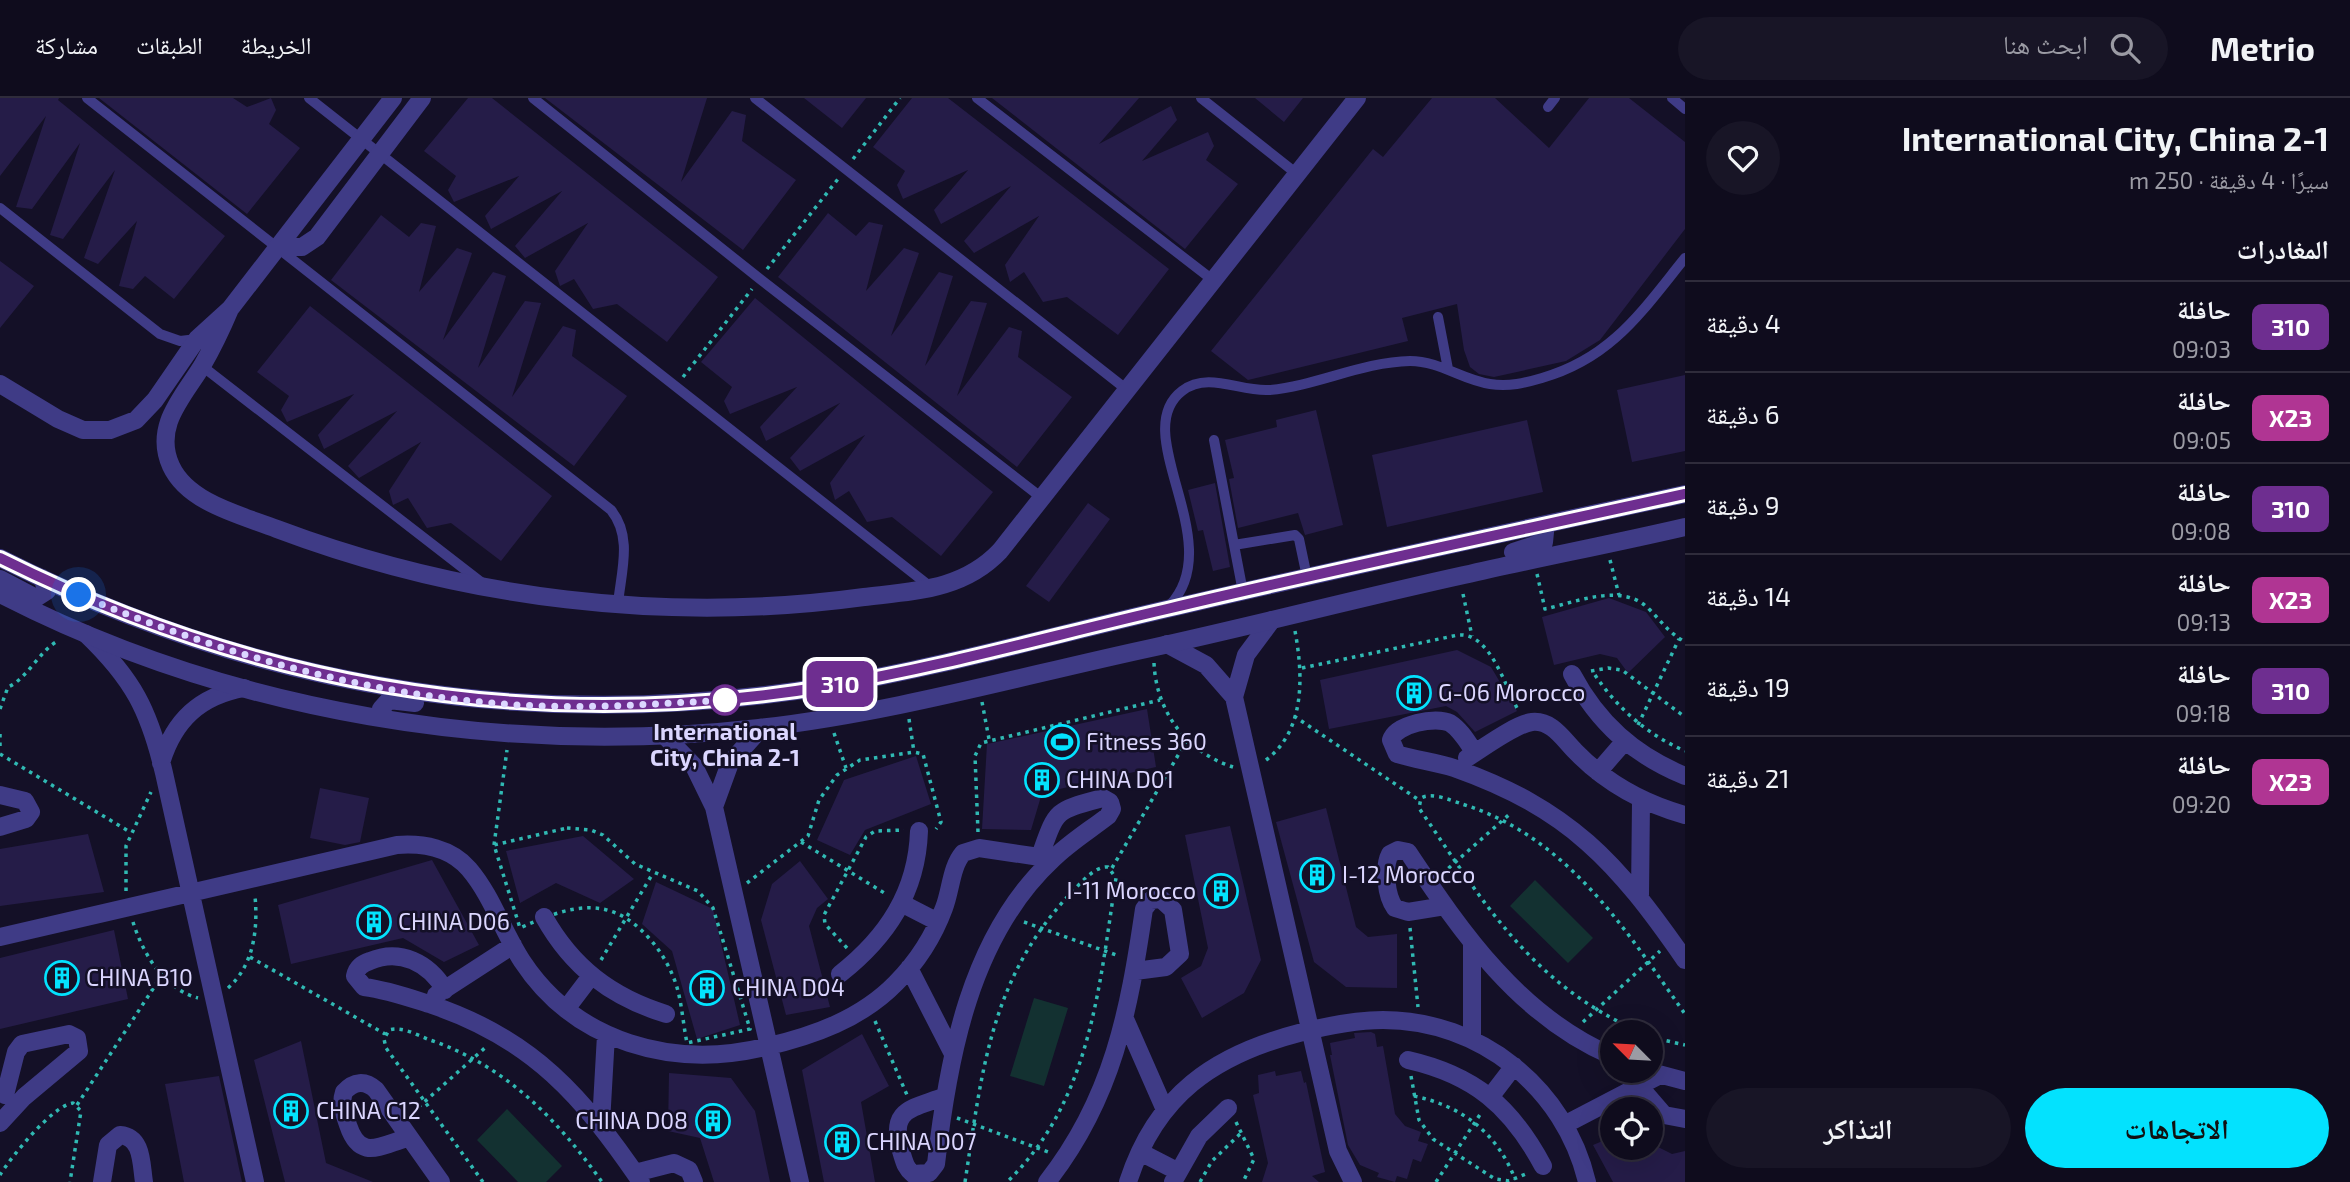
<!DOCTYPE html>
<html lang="ar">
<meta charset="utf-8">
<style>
:root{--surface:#0f0c1d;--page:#181526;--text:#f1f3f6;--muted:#9b9ba4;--line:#2f2c3b;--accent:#03e2fe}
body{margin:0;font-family:"Exo 2","Noto Naskh Arabic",sans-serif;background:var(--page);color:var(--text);direction:rtl;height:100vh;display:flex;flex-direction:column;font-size:26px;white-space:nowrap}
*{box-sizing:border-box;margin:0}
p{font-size:23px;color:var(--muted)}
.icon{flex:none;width:38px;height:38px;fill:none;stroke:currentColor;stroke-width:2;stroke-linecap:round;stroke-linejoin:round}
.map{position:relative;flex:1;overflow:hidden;direction:ltr}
.panel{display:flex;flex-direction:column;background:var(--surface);width:665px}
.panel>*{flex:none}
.badge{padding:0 14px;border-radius:10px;font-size:24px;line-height:46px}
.needle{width:46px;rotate:294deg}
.tools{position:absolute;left:1600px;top:922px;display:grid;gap:14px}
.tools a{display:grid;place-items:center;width:63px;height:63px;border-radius:50%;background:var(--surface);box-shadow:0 7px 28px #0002,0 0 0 2px var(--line);font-size:35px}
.you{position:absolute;width:35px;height:35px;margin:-18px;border:5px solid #fff;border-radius:50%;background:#1a73e8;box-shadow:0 0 0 10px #1a73e833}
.map>.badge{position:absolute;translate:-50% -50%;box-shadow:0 0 0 4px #fff}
h2{padding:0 21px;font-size:26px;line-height:63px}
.round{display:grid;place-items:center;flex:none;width:74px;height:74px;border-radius:37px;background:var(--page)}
.overview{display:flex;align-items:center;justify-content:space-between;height:119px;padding:0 21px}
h1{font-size:33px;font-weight:700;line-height:52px}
.cta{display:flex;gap:14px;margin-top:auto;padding:14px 21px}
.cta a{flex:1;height:80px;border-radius:42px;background:var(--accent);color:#111;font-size:28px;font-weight:700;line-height:80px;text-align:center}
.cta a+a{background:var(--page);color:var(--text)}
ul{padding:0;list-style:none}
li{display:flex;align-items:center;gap:21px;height:91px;padding:0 21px;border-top:2px solid var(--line)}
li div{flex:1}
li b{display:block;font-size:26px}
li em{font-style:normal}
li .badge{min-width:77px;font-weight:700;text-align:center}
header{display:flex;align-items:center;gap:42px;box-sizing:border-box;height:98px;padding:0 35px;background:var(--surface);border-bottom:2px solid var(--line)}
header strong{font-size:33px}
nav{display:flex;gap:38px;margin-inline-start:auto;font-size:24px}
.search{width:490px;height:63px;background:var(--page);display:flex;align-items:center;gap:18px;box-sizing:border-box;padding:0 24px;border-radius:38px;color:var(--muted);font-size:26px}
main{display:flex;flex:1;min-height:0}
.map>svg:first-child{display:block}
.green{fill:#133131}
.building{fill:#251c48}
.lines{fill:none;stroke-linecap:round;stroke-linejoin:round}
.path{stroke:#30b9b3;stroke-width:3.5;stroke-dasharray:3.5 5;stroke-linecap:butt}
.service{stroke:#3f3b86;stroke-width:10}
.minor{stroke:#3f3b86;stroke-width:18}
.tertiary{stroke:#3f3b86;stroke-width:18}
.line-casing{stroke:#fff;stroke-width:16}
.line{stroke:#6e2e90;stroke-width:10}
.walk{stroke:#dbd6ff;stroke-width:7;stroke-dasharray:0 12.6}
.stop-dot{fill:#fff;stroke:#6e2e90;stroke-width:3.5}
.labels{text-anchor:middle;stroke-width:5;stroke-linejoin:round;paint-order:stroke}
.poi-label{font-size:23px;fill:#dbd6ff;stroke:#141027;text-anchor:start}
.stop-label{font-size:23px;font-weight:bold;fill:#dbd6ff;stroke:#141027}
</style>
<header>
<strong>Metrio</strong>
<div class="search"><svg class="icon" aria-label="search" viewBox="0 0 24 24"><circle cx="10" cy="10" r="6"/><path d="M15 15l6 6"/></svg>ابحث هنا</div>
<nav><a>الخريطة</a><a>الطبقات</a><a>مشاركة</a></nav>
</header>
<main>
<section class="panel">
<div class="overview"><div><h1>International City, China 2-1</h1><p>سيرًا · 4 دقيقة · 250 m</p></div><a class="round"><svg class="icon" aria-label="heart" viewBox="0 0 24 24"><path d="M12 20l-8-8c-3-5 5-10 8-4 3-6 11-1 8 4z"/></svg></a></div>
<h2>المغادرات</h2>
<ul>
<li><span class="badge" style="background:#6e2e90;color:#fff">310</span><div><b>حافلة</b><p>09:03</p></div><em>4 دقيقة</em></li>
<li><span class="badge" style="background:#b03593;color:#fff">X23</span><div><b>حافلة</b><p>09:05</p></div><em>6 دقيقة</em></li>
<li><span class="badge" style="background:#6e2e90;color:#fff">310</span><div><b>حافلة</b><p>09:08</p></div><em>9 دقيقة</em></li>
<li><span class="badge" style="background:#b03593;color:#fff">X23</span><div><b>حافلة</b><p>09:13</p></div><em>14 دقيقة</em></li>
<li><span class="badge" style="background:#6e2e90;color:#fff">310</span><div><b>حافلة</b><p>09:18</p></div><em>19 دقيقة</em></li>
<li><span class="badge" style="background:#b03593;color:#fff">X23</span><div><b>حافلة</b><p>09:20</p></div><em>21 دقيقة</em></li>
</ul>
<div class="cta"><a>الاتجاهات</a><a>التذاكر</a></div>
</section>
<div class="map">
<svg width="1685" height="1084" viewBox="0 0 1685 1084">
<rect width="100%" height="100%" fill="#141027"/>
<path class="green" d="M1535 782 1593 840 1568 865 1510 808Z
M1034 900 1068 910 1044 988 1010 978Z
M507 1011 562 1068 546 1084H518L477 1042Z"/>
<path class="building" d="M0 0H59L58 2 225 138 174 201 145 178 133 191 119 188 137 123 98 166 84 160 115 72 63 141 50 137 80 45 32 111 16 109 46 18 0 78Z
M99 0H233L247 9 271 0 276 12 269 26 300 50 247 116Z
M468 0H492L718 179 667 244 617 206 593 211 574 181 560 188 555 173 588 125 525 160 515 148 562 93 491 131 485 118 519 78 454 104 448 92 456 78 424 53Z
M545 0H707L681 84 732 13 746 17 742 43 796 82 743 152Z
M804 0H866L842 30Z
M912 0H948L1169 171 1118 237 1067 199 1043 204 1024 174 1010 184 1005 167 1039 118 974 155 964 143 1011 88 941 126 934 112 968 72 903 101 897 87 905 73 873 49Z
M992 0H1139L1099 46 1171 8 1177 22 1142 63 1208 34 1214 48 1206 62 1238 86 1185 151Z
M1255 0H1303L1284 24Z
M1432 0H1495L1549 50 1589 0H1629L1685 44V131L1600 242 1566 263 1494 279 1479 276 1470 269 1464 252 1457 206 1402 220 1408 243 1248 282 1211 253 1373 51 1383 59Z
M828 115 856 138 869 124 883 127 866 193 904 150 919 155 891 238 939 174 953 178 925 268 971 203 987 205 957 298 1009 229 1022 233 1018 259 1072 299 1017 369 778 179Z
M381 117 409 139 421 125 436 128 419 194 457 150 472 155 443 242 493 174 506 178 478 270 525 203 541 205 512 299 563 228 576 232 572 258 627 298 574 368 331 182Z
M0 163 34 188 0 230Z
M755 200 993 394 941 458 892 419 867 424 849 393 835 402 830 385 865 337 800 373 790 360 840 305 766 343 760 329 797 289 730 316 724 303 732 289 701 264Z
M310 208 552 398 501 463 451 425 427 430 408 400 393 407 389 393 421 344 359 380 348 368 397 313 324 351 318 337 354 296 287 324 281 312 289 298 257 274Z
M1685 277V353L1632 364 1617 292Z
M1316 312 1343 427 1305 437 1298 415 1238 430 1229 381 1234 380 1225 342 1277 329 1276 322Z
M1527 322 1543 394 1387 429 1372 357Z
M1215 385 1230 469 1213 473 1203 432 1198 433 1188 392Z
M1088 405 1110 421 1049 504 1026 488Z
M1609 500 1646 514 1665 539 1628 575 1617 560 1600 556 1554 567 1542 519Z
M1457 552 1491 569 1517 613 1475 634 1457 614 1446 608 1329 631 1320 582Z
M1147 611 1156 669 1042 695 1031 732 982 731 987 646Z
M916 658 931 706 865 732 850 757 817 742 844 682Z
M320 690 369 700 360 744 345 747 310 740Z
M1326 710 1356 829 1368 839 1397 836V890L1346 889 1314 864 1276 724Z
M1230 728 1261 862 1244 895 1202 920 1181 880 1201 868 1208 850 1185 737Z
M88 736 104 794 0 808V751Z
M583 738 634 781 600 805 556 785 520 805 506 753Z
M432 762 479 847 444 864 403 840 291 866 278 807Z
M800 763 828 801 817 810 809 828 830 909 786 917 761 822 772 786Z
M656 784 713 811 740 927 697 941 672 853 642 826Z
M114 832 128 901 0 931V860Z
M1371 934 1375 936 1377 949 1383 948 1395 1016 1405 1028 1421 1034 1418 1043 1428 1046 1421 1064 1413 1061 1407 1081 1397 1078 1395 1084 1377 1079 1379 1075 1360 1067 1348 1047 1330 957H1332L1330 945 1355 940 1354 935Z
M862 936 889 988 861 1004 875 1084H824L802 972Z
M301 943 326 1065 373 1084H285L254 962Z
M1275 973 1276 978 1301 973 1304 985 1306 984 1325 1074 1312 1078 1319 1084H1262L1268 1065 1253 997 1259 995 1258 977Z
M669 975 731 980 755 1013 770 1084H714L700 1040 668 1033Z
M219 978 242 1084H184L165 986Z
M1612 1039V1050H1650V1045L1672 1056 1685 1053V1084H1613L1593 1047Z"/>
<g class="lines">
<path class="path" d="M853 61 900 0
M767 171 838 81
M683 279 752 191
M1610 462 1619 497
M1537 476 1545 511C1576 504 1623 484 1649 511 1661 523 1669 535 1685 544
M1463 496 1472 538
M1154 565C1156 613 1186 654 1233 669
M1302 570 1458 537C1490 534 1505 588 1518 612
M1591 573 1608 570 1622 572 1685 619
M1595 577C1618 611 1648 637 1685 653
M982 604 989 641
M0 611 8 589C27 581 41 551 58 543
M1294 618 1419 702
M909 621 914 654
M1638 627 1679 541
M834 635 846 670
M0 636V652
M0 656 130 734
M1266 662C1306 632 1303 576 1295 533
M567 730 591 732 603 737 635 766 698 793 713 810 750 931 687 945C683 926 682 905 676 886 670 869 661 853 648 839 608 795 569 808 520 830L494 747Z
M978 734 975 658 981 645 1160 602
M801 744 886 796
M494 747 507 652
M1112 770 1187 642
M1442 776 1512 714
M747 785 808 738 819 702 837 677 860 662 914 654 923 656 941 724 936 731
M126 793V748L151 694
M133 824C143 856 164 891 198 900
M1024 824 1119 858
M1410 830 1418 909
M847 850 825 826 824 817 866 739 875 733 904 732
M250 859 385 936
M601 862 653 775
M228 890C254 867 258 831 255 798
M875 923 907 997
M1583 924 1660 853
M1640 934C1531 886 1484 805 1419 710L1421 700C1432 694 1450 702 1462 706 1568 739 1625 831 1685 916
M1650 939 1685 947
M1411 978 1419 1022 1433 1041 1495 1081 1509 1083 1528 1075
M1414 998C1462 1008 1497 1035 1515 1081
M77 1007 162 877
M412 1015 487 948
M957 1020 1048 1054
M1236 1024 1254 1061 1243 1084
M0 1077C11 1059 53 1007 73 1005L81 1013 70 1084
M483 1084 386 950 384 941 389 932C402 928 417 937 430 942 506 968 557 1021 602 1084
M965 1084C982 974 990 881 1070 796 1080 786 1094 768 1108 769L1116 780C1099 889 1091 1003 1007 1084
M1200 1084 1212 1063 1241 1035
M1436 1084 1481 1015"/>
<path class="service" d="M87 0 611 412C633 439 621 474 618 506
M309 0 932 490
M533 0 760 181 1042 400
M755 0 1126 291
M977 0 1214 183
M1201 0 1297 76
M1672 0 1685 11
M1548 9 1555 0
M0 110 160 236 180 243 197 241
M1438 219 1448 271
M202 268 481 484
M1214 342 1243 494
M1234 447 1295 437 1299 441 1307 479
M1170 507C1229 444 1127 335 1182 293 1208 273 1240 294 1269 292 1316 288 1362 264 1410 263 1440 263 1462 282 1490 286 1509 289 1525 285 1542 280 1612 260 1642 213 1685 160"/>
<path class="minor" d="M277 149H302L317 139 422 0
M230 211C222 230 213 249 202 268 183 299 153 328 171 368 188 405 241 417 277 431 463 501 667 526 864 499 915 493 963 492 1000 453L1357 0
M0 286 58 321 83 332H110L136 322 155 302 197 241 230 211 393 0
M1272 522 1246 557 1234 599 1338 1053 1353 1084
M86 536C133 581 149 612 164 675L255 1084
M1167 546 1206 567 1234 599
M1572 576C1598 625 1634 657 1685 678
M665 638 694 668 714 709 800 1084
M1475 655C1468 645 1461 632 1450 625 1436 618 1396 626 1391 642L1397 656C1416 662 1436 664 1454 670 1570 711 1617 764 1685 862
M1467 660C1482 651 1515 626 1532 624 1552 622 1563 641 1575 653 1606 685 1642 705 1685 717
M161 665C174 622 200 598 244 590
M1598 674 1624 644
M0 697 25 703 31 714 26 721 0 729
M714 709 730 665 761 630
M1640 797 1641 703
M903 806 938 824
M1445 808 1408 814 1395 810C1386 798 1383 769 1390 756L1398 752 1408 754C1462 835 1519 918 1612 958
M544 819C572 869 611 899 666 916
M0 839 397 747C423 745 451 750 469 771 492 798 503 834 522 863 576 945 673 971 765 949 813 938 861 921 896 885 917 864 934 837 944 810 951 792 951 769 963 755L979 750 1053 761
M1472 846V941
M909 870 952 954
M840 876C887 839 917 794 919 733
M445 892C429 865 400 850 370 863 362 866 357 869 355 878L364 889C388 892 410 900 432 907 533 941 583 999 641 1084
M436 897 513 847
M566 911 591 878
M1125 921 1165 1012
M1408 962C1474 977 1511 1008 1543 1068
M1651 974 1685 983
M1639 988 1664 1017 1685 1021
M1491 998 1514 968
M943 999C911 1011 889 1011 901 1053 904 1062 905 1070 913 1076L929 1075 936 1066C948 960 970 838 1053 761 1069 745 1090 732 1108 718L1112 711 1110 704 1103 700C1054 713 1057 711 1040 758
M0 1025 24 999 79 953 77 940 69 936 22 946 16 954 5 997
M601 1025 606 937
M1566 1026 1660 977
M407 1040C379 1048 360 1063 348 1027 344 1015 340 1006 344 994 354 983 365 982 376 992L441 1084
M1140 1054 1177 1073
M635 1075 674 1065 689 1072 694 1084
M102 1084 108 1047 120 1037C143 1039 141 1066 144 1084
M1047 1084C1113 1000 1129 913 1144 811L1151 802 1161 801 1173 812 1180 856 1166 869 1135 873
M1128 1084C1156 997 1214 957 1299 935 1326 928 1355 922 1383 922 1480 922 1565 990 1587 1084
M1173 1084 1199 1038 1228 1010"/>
<path class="tertiary" d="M1513 454 1544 444 1545 434 1537 428
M0 460C261 592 539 636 828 588 942 569 1054 537 1167 511 1339 471 1512 433 1685 396
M0 481 36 500 47 493 42 480
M0 496C231 615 502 659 759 630 892 615 1021 578 1151 550 1256 527 1359 500 1464 477 1538 460 1612 446 1685 429
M382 619 381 611 389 602 415 605"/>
</g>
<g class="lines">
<g class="line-casing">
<path id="line" d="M0 460C263 591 537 637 828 588 942 569 1054 537 1167 511 1339 470 1512 434 1685 396"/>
</g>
<use href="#line" class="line"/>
<path class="walk" d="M79 497C218 555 368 598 519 607 588 611 656 606 725 602"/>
</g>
<defs>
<g id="building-ring" transform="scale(1.75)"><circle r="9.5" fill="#141027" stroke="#03e2fe" stroke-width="1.5"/><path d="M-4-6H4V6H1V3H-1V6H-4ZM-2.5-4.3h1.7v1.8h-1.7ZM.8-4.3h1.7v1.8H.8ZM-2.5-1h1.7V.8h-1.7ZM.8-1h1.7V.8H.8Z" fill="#03e2fe"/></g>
<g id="stadium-ring" transform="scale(1.75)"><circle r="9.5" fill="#141027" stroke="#03e2fe" stroke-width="1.5"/><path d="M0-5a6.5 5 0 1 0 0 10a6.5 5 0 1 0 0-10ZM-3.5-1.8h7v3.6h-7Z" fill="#03e2fe"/></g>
</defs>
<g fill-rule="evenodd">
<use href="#building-ring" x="1414" y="595"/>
<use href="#stadium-ring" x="1062" y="644"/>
<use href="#building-ring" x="1042" y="682"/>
<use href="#building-ring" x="1317" y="777"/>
<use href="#building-ring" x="1221" y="793"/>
<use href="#building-ring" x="374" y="824"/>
<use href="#building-ring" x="62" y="880"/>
<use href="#building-ring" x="707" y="890"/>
<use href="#building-ring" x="291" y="1013"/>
<use href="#building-ring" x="713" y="1023"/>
<use href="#building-ring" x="842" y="1044"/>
</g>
<circle class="stop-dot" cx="725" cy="602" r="14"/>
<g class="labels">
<g class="poi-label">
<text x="1438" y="603">G-06 Morocco</text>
<text x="1086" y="652">Fitness 360</text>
<text x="1066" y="690">CHINA D01</text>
<text x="1342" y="785">I-12 Morocco</text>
<text x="1196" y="801" text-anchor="end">I-11 Morocco</text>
<text x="398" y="832">CHINA D06</text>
<text x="86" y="888">CHINA B10</text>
<text x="732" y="898">CHINA D04</text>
<text x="316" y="1021">CHINA C12</text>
<text x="688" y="1031" text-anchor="end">CHINA D08</text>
<text x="866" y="1052">CHINA D07</text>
</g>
<g class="stop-label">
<text x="725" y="642">International<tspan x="725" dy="26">City, China 2-1</tspan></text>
</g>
</g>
</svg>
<div class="tools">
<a><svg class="needle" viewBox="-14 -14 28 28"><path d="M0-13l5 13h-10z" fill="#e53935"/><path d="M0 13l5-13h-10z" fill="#9b9ba4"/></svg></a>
<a><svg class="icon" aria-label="locate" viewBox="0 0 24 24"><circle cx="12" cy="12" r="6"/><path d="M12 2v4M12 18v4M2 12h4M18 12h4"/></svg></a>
</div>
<div class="you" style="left:79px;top:497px"></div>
<b class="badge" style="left:840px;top:586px;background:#6e2e90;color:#fff">310</b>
</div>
</main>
